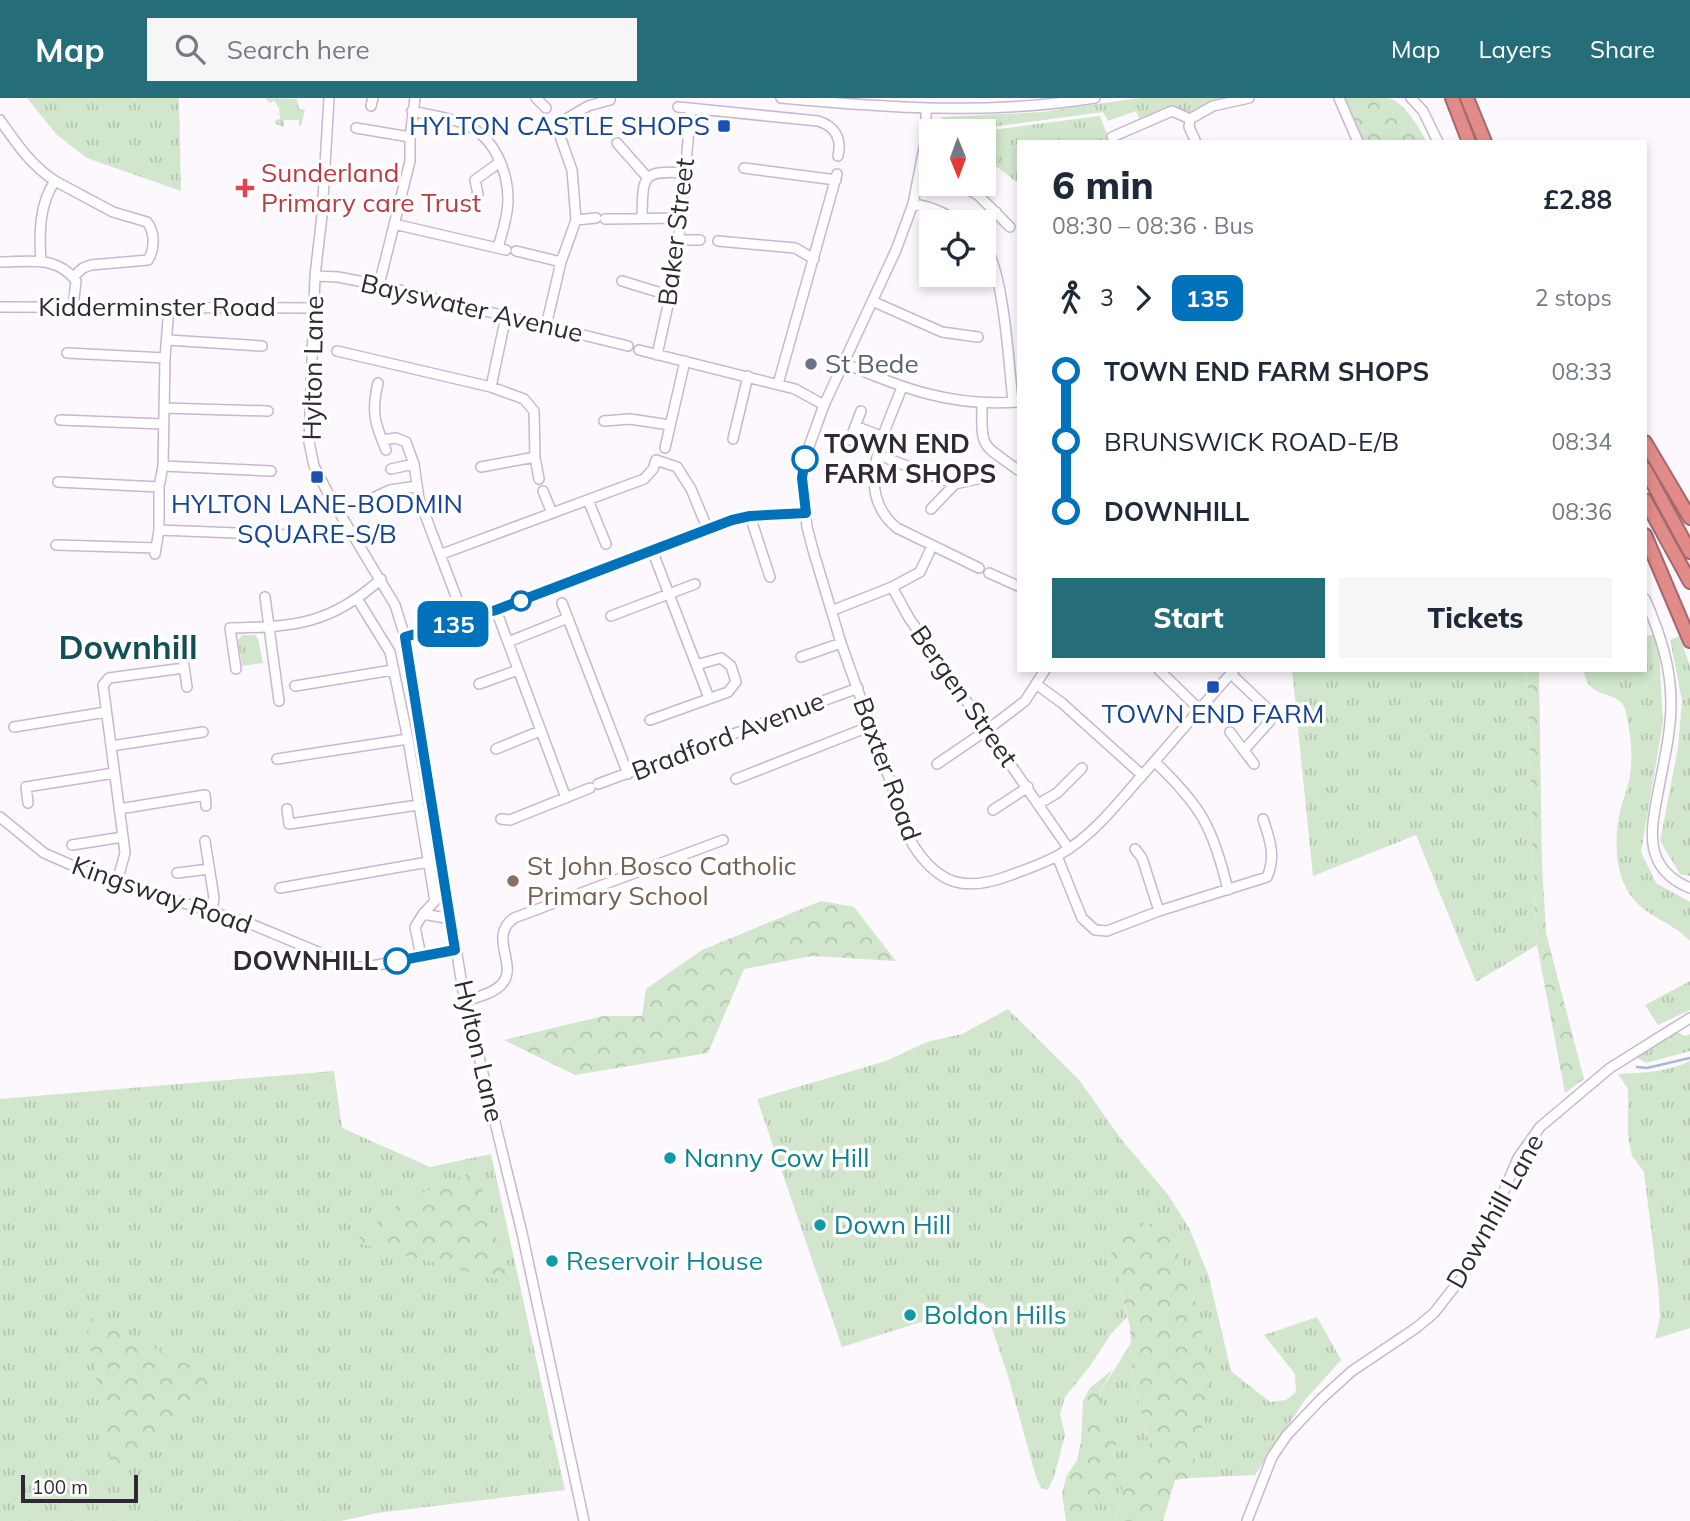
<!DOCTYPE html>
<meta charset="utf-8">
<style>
:root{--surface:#fff;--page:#f6f6f7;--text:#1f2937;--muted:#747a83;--accent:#256d79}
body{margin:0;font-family:Mulish,sans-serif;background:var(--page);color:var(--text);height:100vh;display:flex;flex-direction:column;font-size:26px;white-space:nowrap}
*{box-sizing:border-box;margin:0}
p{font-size:23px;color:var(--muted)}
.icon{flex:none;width:38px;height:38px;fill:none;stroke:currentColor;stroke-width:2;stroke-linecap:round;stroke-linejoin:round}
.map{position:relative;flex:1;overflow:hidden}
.side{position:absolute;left:1017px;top:42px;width:630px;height:532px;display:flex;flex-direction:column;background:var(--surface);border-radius:0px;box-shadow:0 4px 10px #0003}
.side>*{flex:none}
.badge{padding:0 14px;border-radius:10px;font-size:24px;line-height:46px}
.needle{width:46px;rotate:179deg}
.buttons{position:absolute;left:919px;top:21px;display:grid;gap:14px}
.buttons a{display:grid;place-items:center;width:77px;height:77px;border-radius:0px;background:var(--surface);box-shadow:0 4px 10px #0003;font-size:35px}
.scale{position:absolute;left:21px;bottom:18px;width:117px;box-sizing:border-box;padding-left:7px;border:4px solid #302933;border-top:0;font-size:19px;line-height:24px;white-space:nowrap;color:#302933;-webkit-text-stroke:5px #fff;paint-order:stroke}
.map>.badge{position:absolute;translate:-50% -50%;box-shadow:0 0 0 4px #fff}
.legs{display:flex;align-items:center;gap:10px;height:77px;padding:0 35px;font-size:23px}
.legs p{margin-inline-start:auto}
.overview{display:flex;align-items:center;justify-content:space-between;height:119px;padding:0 35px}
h1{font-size:38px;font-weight:800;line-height:52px}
.cta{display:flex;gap:14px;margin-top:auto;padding:14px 35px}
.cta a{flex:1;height:80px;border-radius:0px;background:var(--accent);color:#fff;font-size:28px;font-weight:800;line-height:80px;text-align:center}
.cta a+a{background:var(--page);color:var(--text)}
ul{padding:0 35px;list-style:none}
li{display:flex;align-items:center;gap:24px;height:70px;font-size:26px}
li i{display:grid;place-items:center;width:10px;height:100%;margin:0 9px;background:currentColor}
li i::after{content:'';width:18px;height:18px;margin:-9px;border:5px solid;border-radius:50%;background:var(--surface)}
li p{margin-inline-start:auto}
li:first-child i{background:linear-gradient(#0000 50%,currentColor 0)}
li:last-child i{background:linear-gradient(currentColor 50%,#0000 0)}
header{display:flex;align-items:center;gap:42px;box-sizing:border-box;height:98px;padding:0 35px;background:var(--accent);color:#fff}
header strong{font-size:33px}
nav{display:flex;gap:38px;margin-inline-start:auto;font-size:24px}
.search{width:490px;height:63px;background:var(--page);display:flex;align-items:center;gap:18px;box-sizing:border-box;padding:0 24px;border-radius:0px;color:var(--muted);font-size:26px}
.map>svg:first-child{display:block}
.grass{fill:url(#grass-tufts)}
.forest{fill:url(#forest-crowns)}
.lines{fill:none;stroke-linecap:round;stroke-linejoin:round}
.stream{stroke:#a8b9d7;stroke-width:2.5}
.minor-casing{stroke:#c9b6d0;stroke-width:12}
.highway-casing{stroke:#a4696c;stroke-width:16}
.minor{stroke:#fff;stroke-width:9}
.highway{stroke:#e28c8a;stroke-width:12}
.line-1-casing{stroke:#fff;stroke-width:16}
.line-1{stroke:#0072bc;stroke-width:10}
.transit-dot{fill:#1a4fb4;stroke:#fff;stroke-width:2.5}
.health-dot{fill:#e0444e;stroke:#fff;stroke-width:2.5}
.worship-dot{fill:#6b7280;stroke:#fff;stroke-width:2.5}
.stop-1-dot{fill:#fff;stroke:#0072bc;stroke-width:3.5}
.education-dot{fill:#8d6e63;stroke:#fff;stroke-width:2.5}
.culture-dot{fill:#0f9aa8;stroke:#fff;stroke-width:2.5}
.labels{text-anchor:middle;stroke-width:7;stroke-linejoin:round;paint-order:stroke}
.transit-label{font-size:26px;fill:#164399;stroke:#fff}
.health-label{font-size:26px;fill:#be3a42;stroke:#fff;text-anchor:start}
.street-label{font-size:26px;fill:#302933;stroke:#fff}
.worship-label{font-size:26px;fill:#5b616d;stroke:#fff;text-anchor:start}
.stop-label{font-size:26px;font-weight:bold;fill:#302933;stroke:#fff;text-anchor:start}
.education-label{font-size:26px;fill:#785e54;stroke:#fff;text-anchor:start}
.culture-label{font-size:26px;fill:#0d838f;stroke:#fff;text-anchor:start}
.district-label{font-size:33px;font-weight:bold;fill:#144f58;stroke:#fff}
</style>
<header>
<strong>Map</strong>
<div class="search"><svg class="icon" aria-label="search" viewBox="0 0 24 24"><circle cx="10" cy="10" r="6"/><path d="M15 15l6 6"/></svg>Search here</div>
<nav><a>Map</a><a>Layers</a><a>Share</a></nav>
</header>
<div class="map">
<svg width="1690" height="1423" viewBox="0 0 1690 1423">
<defs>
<pattern id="grass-tufts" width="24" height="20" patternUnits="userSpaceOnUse" patternTransform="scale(1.75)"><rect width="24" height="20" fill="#d1e6cc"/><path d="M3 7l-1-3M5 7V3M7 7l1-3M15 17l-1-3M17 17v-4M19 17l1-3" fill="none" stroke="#b4c5b0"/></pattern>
<pattern id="forest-crowns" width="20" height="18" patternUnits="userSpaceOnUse" patternTransform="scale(1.75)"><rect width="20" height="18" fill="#d1e6cc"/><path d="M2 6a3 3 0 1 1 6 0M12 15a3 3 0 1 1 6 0" fill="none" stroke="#b4c5b0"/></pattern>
</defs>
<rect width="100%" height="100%" fill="#fcf8fd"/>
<path class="grass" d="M27 0H179L181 93 87 60 57 37Z
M265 0 297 1 299 11 305 12 301 28H299V22H284V29L276 26 275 22 280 21 279 10 274 2 270 5Z
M1139 0H1232L1190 15 1177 11 1140 22 1136 13 1108 23 1103 14 984 30 942 31V19L1042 14Z
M1100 18 1110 44H1018V85L984 59V33Z
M242 537H255L258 541 263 565 242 568 238 543Z
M1654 537 1659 551 1663 624 1641 754 1656 785 1690 804V843C1673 825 1650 820 1634 802 1613 777 1614 738 1621 709 1625 695 1631 682 1631 667 1633 651 1629 630 1626 614 1622 594 1600 600 1589 587 1586 583 1585 577 1583 572H1645V538Z
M1680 538 1690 569V778L1680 776 1660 743 1678 650 1682 602 1670 542Z
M1292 572H1527L1533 772 1537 847 1476 884 1416 737 1313 778Z
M1690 883V912L1658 927 1645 907Z
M1008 911 1080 983 1121 1041 1169 1098 1189 1130 1208 1176 1231 1273 1270 1304 1286 1302 1296 1294 1295 1276 1264 1237 1317 1219 1341 1262 1305 1302 1255 1377 1191 1380 1205 1316 1110 1146 1127 1219 1111 1236 1090 1268 1065 1299 1060 1315 1065 1337 1054 1379 1048 1392 1041 1390 1036 1379 1008 1278 984 1206 981 1205 842 1249 757 1001 886 963 927 944 962 936Z
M1676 933 1685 938 1690 936V953L1646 965 1636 959Z
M1690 963V1230L1655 1241 1660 1219 1658 1187 1644 1074 1632 1058 1628 1039V991L1618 976C1643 975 1667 974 1690 963Z
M334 973 342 1030 430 1069 491 1056 565 1392 377 1415 341 1423H0V1001Z
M1131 1245 1133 1284 1150 1347 1124 1380 1116 1423H1086V1413L1117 1374 1113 1355 1119 1337 1102 1319 1099 1296Z"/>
<path class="forest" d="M1342 0C1356 0 1376 0 1389 0 1405 5 1420 30 1426 44H1363Z
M1527 572H1539L1542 765 1546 835 1584 981 1565 995 1537 847 1533 772Z
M821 803 854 809 896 863 812 858 744 871 708 955 575 977 504 942 603 918H642L646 891 702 852Z
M477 1072 508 1184 354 1144 402 1103Z
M1130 1125 1154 1126 1167 1134 1184 1169 1194 1197 1208 1263 1205 1316 1191 1380 1175 1382 1163 1423H1116L1124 1380 1150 1347 1133 1284 1130 1228 1109 1146 1118 1134Z
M85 1217 220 1282 113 1375Z
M1112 1272 1099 1296 1102 1319 1116 1324 1119 1337 1113 1355 1117 1374 1112 1394 1087 1413 1086 1423H1066L1062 1396 1066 1379 1077 1362 1081 1344 1083 1303 1090 1290Z"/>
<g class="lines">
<path class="stream" d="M1637 969 1647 970 1690 960"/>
<g class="minor-casing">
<path id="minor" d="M329 0 322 117 315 178 309 344 314 368 330 399 395 507 405 539 463 893 522 1135 584 1423
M536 0 546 10
M781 0C888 10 988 17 1095 0
M1339 0 1358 44
M1411 0 1423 13 1438 44
M371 8 373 0
M678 9 818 23C835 28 842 41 838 58
M926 11V40L913 106 896 152 824 307 807 354 802 380 807 429 813 452 841 545 913 747C939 787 965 794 1008 778 1027 771 1046 765 1062 755 1093 737 1116 707 1139 681 1171 645 1202 608 1234 572
M412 13C429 17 449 19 465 26 494 39 508 72 508 102 508 119 502 134 498 150
M1190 21 1213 8 1249 0
M1190 21 1189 29 1195 42
M0 22C16 45 31 67 55 83 39 106 39 136 41 163
M356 30 410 39
M1112 39 1172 13 1190 21
M617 45 647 79
M744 70 836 82
M55 83 113 114 147 124C155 134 155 151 148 162L91 167 83 170 73 179
M959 86 978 97 1010 129
M478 96 475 82 500 64
M913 106C931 108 944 115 959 124
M642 119C643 78 641 72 685 75
M605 121 681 120
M576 122 596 120
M394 126 506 152
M984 126 996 114
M679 142H700
M718 143 795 150 814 161
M984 146C1004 173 1009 268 1013 304
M516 153 561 164
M0 164C29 164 57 157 76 183L73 209
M315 178 338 179 379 187 628 248
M622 183 671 198
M379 187 410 63V39L415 0
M872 203 942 234 978 239
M0 209 314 210
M546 228 561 164 576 122 572 72 556 27 588 8 610 2
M168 242 262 248
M639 252 795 291 824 307
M337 253 491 289 524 301 534 313 535 359 539 381
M67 255 165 260
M657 257 676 171 691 11
M844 265C903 291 953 309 1018 304
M378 285C371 314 375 326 386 352
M778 286 837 76
M491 289 506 218
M902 289C886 333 851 393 897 430L979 470
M982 305C981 353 982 345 1018 372
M164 310 268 313
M60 322 163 326
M604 323 630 321 670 327
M855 328 884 339
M733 341 748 278
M382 342 396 340 406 344 414 366 419 401 465 522
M850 342 861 313
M665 350 685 263
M878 357 955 386 991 378
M163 368 271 373
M481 369 535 359
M391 371 414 366
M58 384 159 389
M543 393 552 415
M588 402 606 446
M362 405 390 392 417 388
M931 411 955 386
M750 418 770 479
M159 432 291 437
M56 447 156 450
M652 452 709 600
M155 456 159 432V389L163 368 165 260 169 209
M442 456 644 381 653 371 656 362 677 369 691 391 708 432
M989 475 1018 488
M892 489 909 520 1069 751
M265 499 279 603
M1645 501C1660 535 1671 568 1671 605 1671 632 1665 658 1660 684 1652 727 1639 769 1690 790
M358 502 390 554 408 641 435 803 423 816 415 829 421 858
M562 505 628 676
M496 512 566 700
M831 513 892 489 920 474 932 448
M611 518 695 486
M405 539 496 512 732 422 750 418 806 415
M180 541 187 589
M508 544 568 520
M801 559 841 545
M236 571 230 530C295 529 331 526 381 481
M1159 572 1200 612
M1231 576 1270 613V623L1245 651
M479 586 518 572
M1036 586 1062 605 1142 677
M295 588 393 572
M650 622 728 594 736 584 731 568 721 560 696 567
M14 629 106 614
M1230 634 1254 666
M111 648 203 634
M496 651 540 633
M277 661 408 641
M1155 664C1201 708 1213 729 1228 792
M937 666 987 632 1025 603 1045 572
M736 681 871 628
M598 686 858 590
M28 705 26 689 114 675
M1040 705 1057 695 1082 670
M119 711 205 697 206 708
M287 711 289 726 418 707
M993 712 1028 689
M0 719 44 755 94 777 251 826 354 869H367L455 852
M501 721 510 722 590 690
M205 743 214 800 212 814
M72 747 123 739
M1135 751 1142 760 1159 813
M1057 758 1082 820 1095 832 1107 833 1159 813 1267 779C1276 759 1270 741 1263 721
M177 775 209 771
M117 784 125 755 123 739 103 587 109 580 184 570
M280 790 428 764
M423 816 451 821
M465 903C477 899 492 896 501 887 520 868 487 839 514 820L723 742
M1247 1423 1272 1359 1287 1337 1320 1302 1352 1273 1416 1230 1434 1215 1463 1178 1488 1130 1518 1060 1540 1029 1610 970 1690 920"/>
</g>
<g class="highway-casing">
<path id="highway" d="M1452 0 1469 44
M1467 0 1485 44
M1645 344 1690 420
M1645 371 1690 454
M1645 402 1690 484
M1645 437 1690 543"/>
</g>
<use href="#minor" class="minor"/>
<use href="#highway" class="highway"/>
</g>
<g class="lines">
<g class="line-1-casing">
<path id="line-1" d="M397 863 455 852 405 539 496 512 732 422 750 418 806 415 802 380 805 361"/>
</g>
<use href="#line-1" class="line-1"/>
</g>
<g class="transit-dot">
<rect x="717" y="21" width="14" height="14" rx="3.5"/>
<rect x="310" y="372" width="14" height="14" rx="3.5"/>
<rect x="1206" y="582" width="14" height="14" rx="3.5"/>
</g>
<path class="health-dot" d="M241.5 79.5h7v7h7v7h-7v7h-7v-7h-7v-7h7z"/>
<circle class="worship-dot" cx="811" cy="266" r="7"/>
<g class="stop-1-dot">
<circle cx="805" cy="361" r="12"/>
<circle cx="521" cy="503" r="9"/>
<circle cx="397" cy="863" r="12"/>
</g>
<circle class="education-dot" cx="513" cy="783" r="7"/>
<g class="culture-dot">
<circle cx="670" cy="1060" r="7"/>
<circle cx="820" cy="1127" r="7"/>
<circle cx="552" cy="1163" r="7"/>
<circle cx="910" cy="1217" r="7"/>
</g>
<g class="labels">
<g class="transit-label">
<text x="710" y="37" text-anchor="end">HYLTON CASTLE SHOPS</text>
<text x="317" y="415">HYLTON LANE-BODMIN<tspan x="317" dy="30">SQUARE-S/B</tspan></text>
<text x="1213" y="625">TOWN END FARM</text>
</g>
<g class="health-label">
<text x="261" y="84">Sunderland<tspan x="261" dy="30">Primary care Trust</tspan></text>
</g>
<g class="street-label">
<text transform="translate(676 134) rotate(-83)" y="9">Baker Street</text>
<text x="157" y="218">Kidderminster Road</text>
<text transform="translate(472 210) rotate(13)" y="9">Bayswater Avenue</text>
<text transform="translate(313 270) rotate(-89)" y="9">Hylton Lane</text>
<text transform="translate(964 598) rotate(55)" y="9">Bergen Street</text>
<text transform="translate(728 638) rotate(-21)" y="9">Bradford Avenue</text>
<text transform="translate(887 671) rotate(70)" y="9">Baxter Road</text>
<text transform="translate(162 797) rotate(19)" y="9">Kingsway Road</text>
<text transform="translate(479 953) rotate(77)" y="9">Hylton Lane</text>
<text transform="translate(1495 1113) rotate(-61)" y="9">Downhill Lane</text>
</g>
<g class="worship-label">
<text x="825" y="275">St Bede</text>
</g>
<g class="stop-label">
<text x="824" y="355">TOWN END<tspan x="824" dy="30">FARM SHOPS</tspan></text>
<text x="378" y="872" text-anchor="end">DOWNHILL</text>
</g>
<g class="education-label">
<text x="527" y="777">St John Bosco Catholic<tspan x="527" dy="30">Primary School</tspan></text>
</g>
<g class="culture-label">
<text x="684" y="1069">Nanny Cow Hill</text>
<text x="834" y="1136">Down Hill</text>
<text x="566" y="1172">Reservoir House</text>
<text x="924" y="1226">Boldon Hills</text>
</g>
<g class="district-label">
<text x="128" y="561">Downhill</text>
</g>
</g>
</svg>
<div class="buttons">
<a><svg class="needle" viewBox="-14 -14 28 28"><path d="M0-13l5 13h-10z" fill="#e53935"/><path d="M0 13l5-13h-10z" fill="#747a83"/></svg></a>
<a><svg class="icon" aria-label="locate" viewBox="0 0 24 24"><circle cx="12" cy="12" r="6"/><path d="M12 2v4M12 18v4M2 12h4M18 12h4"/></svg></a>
</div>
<div class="scale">100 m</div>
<b class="badge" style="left:453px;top:526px;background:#0072bc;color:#fff">135</b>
<section class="side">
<div class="overview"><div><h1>6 min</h1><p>08:30 – 08:36 · Bus</p></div><b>£2.88</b></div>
<div class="legs"><svg class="icon" aria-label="walk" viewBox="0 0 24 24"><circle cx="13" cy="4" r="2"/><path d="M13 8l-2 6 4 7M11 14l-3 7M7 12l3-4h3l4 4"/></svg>3<svg class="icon" aria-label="forward" viewBox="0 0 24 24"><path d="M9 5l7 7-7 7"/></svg><b class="badge" style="background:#0072bc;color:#fff">135</b><p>2 stops</p></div>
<ul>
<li><i style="color:#0072bc"></i><b>TOWN END FARM SHOPS</b><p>08:33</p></li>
<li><i style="color:#0072bc"></i><span>BRUNSWICK ROAD-E/B</span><p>08:34</p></li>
<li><i style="color:#0072bc"></i><b>DOWNHILL</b><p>08:36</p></li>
</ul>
<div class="cta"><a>Start</a><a>Tickets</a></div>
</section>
</div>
